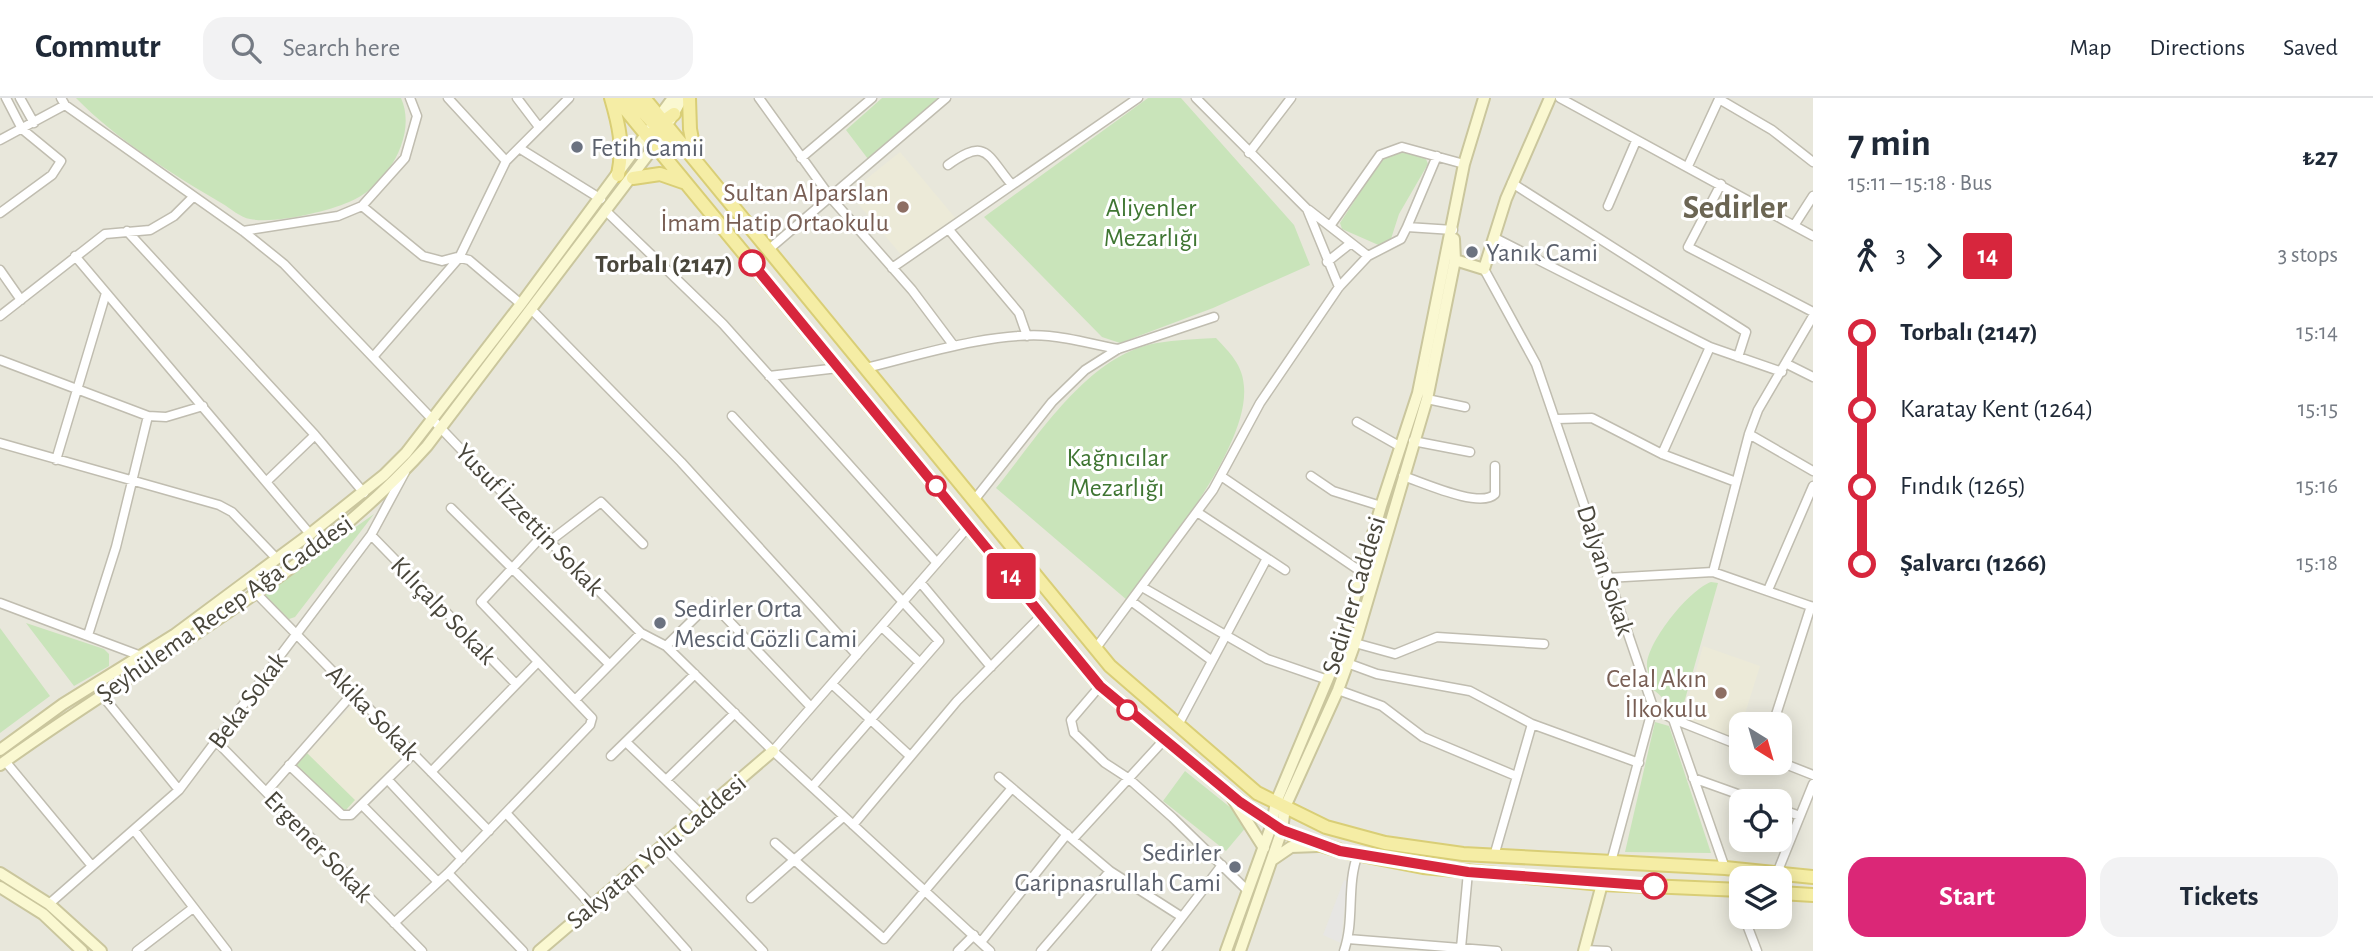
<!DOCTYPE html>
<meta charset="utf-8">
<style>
:root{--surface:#fff;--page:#f2f2f3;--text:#1f2937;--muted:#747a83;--line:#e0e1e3;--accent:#db2777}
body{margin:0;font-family:"Alegreya Sans",sans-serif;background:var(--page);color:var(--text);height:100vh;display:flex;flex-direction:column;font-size:26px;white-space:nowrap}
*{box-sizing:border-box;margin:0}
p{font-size:23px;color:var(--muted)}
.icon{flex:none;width:38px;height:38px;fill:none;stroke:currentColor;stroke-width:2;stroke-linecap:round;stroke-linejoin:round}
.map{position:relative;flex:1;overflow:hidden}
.sheet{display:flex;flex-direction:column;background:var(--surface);width:560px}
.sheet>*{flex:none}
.badge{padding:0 14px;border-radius:5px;font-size:24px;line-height:46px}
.needle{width:46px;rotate:143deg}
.controls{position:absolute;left:1729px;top:614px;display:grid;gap:14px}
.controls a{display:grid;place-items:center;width:63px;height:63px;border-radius:14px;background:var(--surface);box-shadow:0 4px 18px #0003;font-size:35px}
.map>.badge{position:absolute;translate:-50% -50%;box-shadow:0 0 0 4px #fff}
.legs{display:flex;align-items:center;gap:10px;height:77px;padding:0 35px;font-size:23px}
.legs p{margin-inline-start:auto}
.overview{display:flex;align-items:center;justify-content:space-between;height:119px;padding:0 35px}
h1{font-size:38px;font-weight:600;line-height:52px}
.primary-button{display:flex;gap:14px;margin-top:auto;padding:14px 35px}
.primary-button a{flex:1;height:80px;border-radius:21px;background:var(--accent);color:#fff;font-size:28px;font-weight:600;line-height:80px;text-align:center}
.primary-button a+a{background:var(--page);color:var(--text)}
ul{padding:0 35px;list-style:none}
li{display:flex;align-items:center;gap:24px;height:77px;font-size:26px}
li i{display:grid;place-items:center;width:10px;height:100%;margin:0 9px;background:currentColor}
li i::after{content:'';width:18px;height:18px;margin:-9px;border:5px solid;border-radius:50%;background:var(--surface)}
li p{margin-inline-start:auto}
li:first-child i{background:linear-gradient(#0000 50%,currentColor 0)}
li:last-child i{background:linear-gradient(currentColor 50%,#0000 0)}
header{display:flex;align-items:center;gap:42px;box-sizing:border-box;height:98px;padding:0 35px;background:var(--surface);border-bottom:2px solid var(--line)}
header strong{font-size:33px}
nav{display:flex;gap:38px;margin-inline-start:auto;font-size:24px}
.search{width:490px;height:63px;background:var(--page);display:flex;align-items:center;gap:18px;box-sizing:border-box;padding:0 24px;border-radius:21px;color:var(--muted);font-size:26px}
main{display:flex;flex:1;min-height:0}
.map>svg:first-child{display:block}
.residential{fill:#e8e7db;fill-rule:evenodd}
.education{fill:#ecead8}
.green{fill:#c9e4ba}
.parking{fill:#e7e6e3}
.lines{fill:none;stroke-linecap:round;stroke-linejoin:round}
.street-casing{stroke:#c0bdb0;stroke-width:11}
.secondary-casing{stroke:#cac69d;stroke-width:14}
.primary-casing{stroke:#d9ce76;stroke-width:16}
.street{stroke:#fff;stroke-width:8}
.secondary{stroke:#faf8d1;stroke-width:10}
.primary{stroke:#f5eda5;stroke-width:12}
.line-1-casing{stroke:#fff;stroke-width:16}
.line-1{stroke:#d7263d;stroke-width:10}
.worship-dot{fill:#6b7280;stroke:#fff;stroke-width:2.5}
.education-dot{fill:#8d6e63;stroke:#fff;stroke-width:2.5}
.stop-1-dot{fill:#fff;stroke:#d7263d;stroke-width:3.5}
.labels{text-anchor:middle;stroke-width:6;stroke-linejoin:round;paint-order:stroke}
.worship-label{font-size:26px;fill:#5b616d;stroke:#fff;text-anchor:start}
.education-label{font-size:26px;fill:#785e54;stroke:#fff;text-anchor:end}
.park-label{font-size:26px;fill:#3f7632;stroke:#fff}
.stop-label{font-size:26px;font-weight:bold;fill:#49463b;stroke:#fff;text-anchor:end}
.street-label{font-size:26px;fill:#49463b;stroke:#fff}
.district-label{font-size:33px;font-weight:bold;fill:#6b6553;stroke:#fff}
</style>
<header>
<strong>Commutr</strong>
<div class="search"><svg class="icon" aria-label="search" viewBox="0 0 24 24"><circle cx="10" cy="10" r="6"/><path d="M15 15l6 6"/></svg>Search here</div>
<nav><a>Map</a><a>Directions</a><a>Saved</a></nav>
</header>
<main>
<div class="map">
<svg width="1813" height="853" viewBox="0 0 1813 853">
<rect width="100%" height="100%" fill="#f5f4ed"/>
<path class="residential" d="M0 0H1813V853H0ZM1741 626H1780V665H1741ZM1741 704H1780V742H1741ZM1741 780H1780V819H1741Z"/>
<path class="education" d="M900 54 957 122 903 159 849 95Z
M1703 548 1760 568 1736 644 1682 622Z
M355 604 406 654 405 658 345 713 295 668Z"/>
<path class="green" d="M76 0H401C418 38 386 89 349 104 326 114 274 126 250 121 241 120 230 110 223 106 172 76 117 42 76 0Z
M882 0H941L868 61 846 32Z
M1148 0H1181L1294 127 1310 167 1213 210 1120 245 1102 239 984 119Z
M1405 53 1426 61 1428 66 1399 116 1390 144 1383 149 1342 131 1340 125 1383 59Z
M1216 240C1230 255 1243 267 1244 289 1249 349 1162 454 1127 502L996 390C1038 339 1087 257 1157 245 1176 242 1196 241 1216 240Z
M374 416 295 519 289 521 266 499V493Z
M1711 484 1718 485 1680 619C1669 612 1662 595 1651 591 1653 582 1646 574 1647 565 1650 541 1689 492 1711 484Z
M26 525 104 551 109 556V568L74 588Z
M0 530 50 598 0 635Z
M1655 624 1669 628 1711 755 1625 754Z
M307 655 355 702 345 713 295 668Z
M1185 673 1241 718 1247 728 1226 753 1163 703Z"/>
<path class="parking" d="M1344 782 1347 783 1341 845 1323 837Z"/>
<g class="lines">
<g class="street-casing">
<path id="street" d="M20 0 34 25
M61 0 65 7 243 133 284 166 539 433 641 535 666 548 773 653 990 853
M448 0 506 63
M517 0 539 29
M759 0 831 100 912 192 954 248
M1196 0 1307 111 1339 189
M1560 0 1813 138
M0 42 65 7
M519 50 601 101
M1249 55 1291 0
M801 60 872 0
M948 67C987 39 986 56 1012 87
M1688 68 1719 1 1772 32 1813 64
M1512 85 1746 234 1738 259
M1721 86 1688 149 1813 214
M362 108 423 158 442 163 457 159 469 162 521 206
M1608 108 1636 43
M1309 112 1368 158
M607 114 723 226 937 465
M0 115 52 77 61 63 22 31 6 0
M1795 126 1813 98
M1330 128 1380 57 1402 49 1464 66
M1407 129 1437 58
M127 133 315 337 364 395
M243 133 338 118 362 108 405 60 417 18 410 0
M950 133 1019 215 1027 238
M1495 140 1710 249 1782 274
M768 152 946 0
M75 158 310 436
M1327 164 1351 145
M892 170 1138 0
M1484 171 1536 266 1653 609 1673 621 1725 770
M0 172 21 202
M531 211 681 364 857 557
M0 218 105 136 150 132 174 118 193 99
M373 259 459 160 506 63 569 0
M0 262 148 318 166 319 203 308
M1787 266 1813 279
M866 270C919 257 995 233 1049 238 1072 240 1095 247 1118 251
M769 278 838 270
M1427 301 1465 309
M732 318 939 543 812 689
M1557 321 1592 320 1662 356 1736 384
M1357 324 1401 349
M1749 336 1813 373
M1413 343 1470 354
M0 345 219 407 232 414 277 461
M1662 356 1710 249
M56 362 106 195
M1221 378 1363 475 1374 477
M1311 378 1333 393 1381 408
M1403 378C1422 384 1480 411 1495 396V368
M267 383 315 337
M975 401 1052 304 1085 272 1118 251 1214 219
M451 410 609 566
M1197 414 1285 472
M371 437 516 586
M550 443 601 404 643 446
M1713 474 1749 336 1758 312 1813 218
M1607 480 1713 474 1813 509
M920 484 991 569
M1142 489 1267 561 1328 582
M1768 492 1813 388
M255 494 489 733
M1131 503 1211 562
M0 505 141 558
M882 529 920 565
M88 537 116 449 148 318
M1355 545 1395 556 1437 539 1544 546
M666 548 711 504 810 608
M1096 550 1213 392 1260 305 1339 189 1368 158 1401 141 1407 129 1453 132
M1347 565 1377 576 1470 593 1532 626 1639 665
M832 586 910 658
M1100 588 1071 622 1074 635 1105 665 1128 680 1173 720 1248 793
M1338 592 1382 608 1423 639 1516 678
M101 596 179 692
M575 602 641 535
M1673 621 1741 648
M1773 626 1811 508
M1178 627 1266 462
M216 643 422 853
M626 644 701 716
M773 653 969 428
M611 658 695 576
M5 663 92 768
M1780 664 1813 677
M289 667 342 717H351L413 656
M431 674 538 564
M999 679 1110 773 1182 819
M1693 680 1760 704
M388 682 462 761
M666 682 735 615
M267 693 354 594
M362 707 438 784
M1780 711 1800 718
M506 715 591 807
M853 727 957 603 1043 516
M134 732 227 853
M1073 741 1164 642
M775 745 884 841 1012 690
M662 747 763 853
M1494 758 1532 626
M1611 764 1653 609
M448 775 523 853
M1777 775 1813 686
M622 780 687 853
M1733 791 1741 811
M751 800 843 719
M49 806 179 692 371 437 405 374
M1744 819 1757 853
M394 825 448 775 590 627 592 620 481 504 543 437
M1348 841 1497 853
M981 844 1067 736
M1461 850 1468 774
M1584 852 1607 853
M137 853 193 810
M958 853 974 837
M1041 853 1110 773
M1156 853 1222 767
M1344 853C1355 822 1346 787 1358 756"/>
</g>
<g class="secondary-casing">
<path id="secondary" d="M670 22 682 0
M1455 162 1484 171 1506 101 1550 0
M0 652 63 606 174 537 310 436 384 377 406 355 521 206 673 0
M0 667C143 563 308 481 427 348L659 42
M1233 701 1264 750
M1272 762 1291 749 1318 748
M0 775 49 806 101 853
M0 789 43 816 82 853
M539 853 773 653
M1226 853 1272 726 1276 704 1339 554 1381 408 1418 295 1464 66 1484 0
M1240 853 1282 732 1285 709 1338 592 1355 545 1427 301 1455 162 1454 141
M1584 853 1602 786"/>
</g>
<g class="primary-casing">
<path id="primary" d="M611 0C619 27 624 49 618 77
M616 0 1100 588 1240 704 1282 732 1312 744 1341 753 1423 769 1602 786 1741 792
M630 0 654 26H660L674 16
M644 0 1110 568 1257 695 1326 729 1385 745 1463 756 1725 770 1813 779
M689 0 690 31 695 57
M646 37C659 32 665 34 675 45
M633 80 660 76 683 84
M1780 795 1813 797"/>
</g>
<use href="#street" class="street"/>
<use href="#secondary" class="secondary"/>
<use href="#primary" class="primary"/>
</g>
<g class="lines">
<g class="line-1-casing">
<path id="line-1" d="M752 165 1100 588 1240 704 1282 732 1340 753 1468 774 1654 788"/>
</g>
<use href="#line-1" class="line-1"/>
</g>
<g class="worship-dot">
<circle cx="577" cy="49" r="7"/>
<circle cx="1472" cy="154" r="7"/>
<circle cx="660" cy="525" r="7"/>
<circle cx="1235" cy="769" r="7"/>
</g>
<g class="education-dot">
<circle cx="903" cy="109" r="7"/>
<circle cx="1721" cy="595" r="7"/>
</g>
<g class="stop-1-dot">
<circle cx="752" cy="165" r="12"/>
<circle cx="936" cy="388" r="9"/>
<circle cx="1127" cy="612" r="9"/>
<circle cx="1654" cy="788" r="12"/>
</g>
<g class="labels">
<g class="worship-label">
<text x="591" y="58">Fetih Camii</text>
<text x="1486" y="163">Yanık Cami</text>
<text x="674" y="519">Sedirler Orta<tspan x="674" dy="30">Mescid Gözli Cami</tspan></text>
<text x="1221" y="763" text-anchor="end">Sedirler<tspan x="1221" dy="30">Garipnasrullah Cami</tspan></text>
</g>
<g class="education-label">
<text x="889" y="103">Sultan Alparslan<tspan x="889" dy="30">İmam Hatip Ortaokulu</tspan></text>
<text x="1707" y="589">Celal Akın<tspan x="1707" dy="30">İlkokulu</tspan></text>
</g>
<g class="park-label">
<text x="1151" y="118">Aliyenler<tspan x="1151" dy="30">Mezarlığı</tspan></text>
<text x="1117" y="368">Kağnıcılar<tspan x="1117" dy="30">Mezarlığı</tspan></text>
</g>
<g class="stop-label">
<text x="733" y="174">Torbalı (2147)</text>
</g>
<g class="street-label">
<text transform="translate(530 421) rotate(46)" y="9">Yusuf İzzettin Sokak</text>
<text transform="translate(1606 472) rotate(72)" y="9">Dalyan Sokak</text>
<text transform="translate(1353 497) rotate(-73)" y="9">Sedirler Caddesi</text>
<text transform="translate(224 510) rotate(-35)" y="9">Şeyhülema Recep Ağa Caddesi</text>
<text transform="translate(444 512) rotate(46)" y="9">Kılıçalp Sokak</text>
<text transform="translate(247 602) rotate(-53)" y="9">Beka Sokak</text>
<text transform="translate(373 614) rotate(46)" y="9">Akika Sokak</text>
<text transform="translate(319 748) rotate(46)" y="9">Ergener Sokak</text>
<text transform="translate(656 753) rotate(-40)" y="9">Sakyatan Yolu Caddesi</text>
</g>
<g class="district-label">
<text x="1735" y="120">Sedirler</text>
</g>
</g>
</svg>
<div class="controls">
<a><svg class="needle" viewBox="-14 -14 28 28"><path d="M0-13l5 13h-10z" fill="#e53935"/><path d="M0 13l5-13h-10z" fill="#747a83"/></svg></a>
<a><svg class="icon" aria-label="locate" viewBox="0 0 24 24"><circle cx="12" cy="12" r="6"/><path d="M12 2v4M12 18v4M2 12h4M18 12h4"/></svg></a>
<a><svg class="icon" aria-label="layers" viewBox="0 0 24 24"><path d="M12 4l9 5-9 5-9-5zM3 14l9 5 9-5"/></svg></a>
</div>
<b class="badge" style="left:1011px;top:478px;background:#d7263d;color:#fff">14</b>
</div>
<section class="sheet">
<div class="overview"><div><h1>7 min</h1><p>15:11 – 15:18 · Bus</p></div><b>₺27</b></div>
<div class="legs"><svg class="icon" aria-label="walk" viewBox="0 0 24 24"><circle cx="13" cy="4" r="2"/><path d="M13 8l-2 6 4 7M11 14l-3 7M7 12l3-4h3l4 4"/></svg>3<svg class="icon" aria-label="forward" viewBox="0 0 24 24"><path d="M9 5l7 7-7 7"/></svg><b class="badge" style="background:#d7263d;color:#fff">14</b><p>3 stops</p></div>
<ul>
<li><i style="color:#d7263d"></i><b>Torbalı (2147)</b><p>15:14</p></li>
<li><i style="color:#d7263d"></i><span>Karatay Kent (1264)</span><p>15:15</p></li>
<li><i style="color:#d7263d"></i><span>Fındık (1265)</span><p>15:16</p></li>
<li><i style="color:#d7263d"></i><b>Şalvarcı (1266)</b><p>15:18</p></li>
</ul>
<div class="primary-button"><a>Start</a><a>Tickets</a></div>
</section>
</main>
